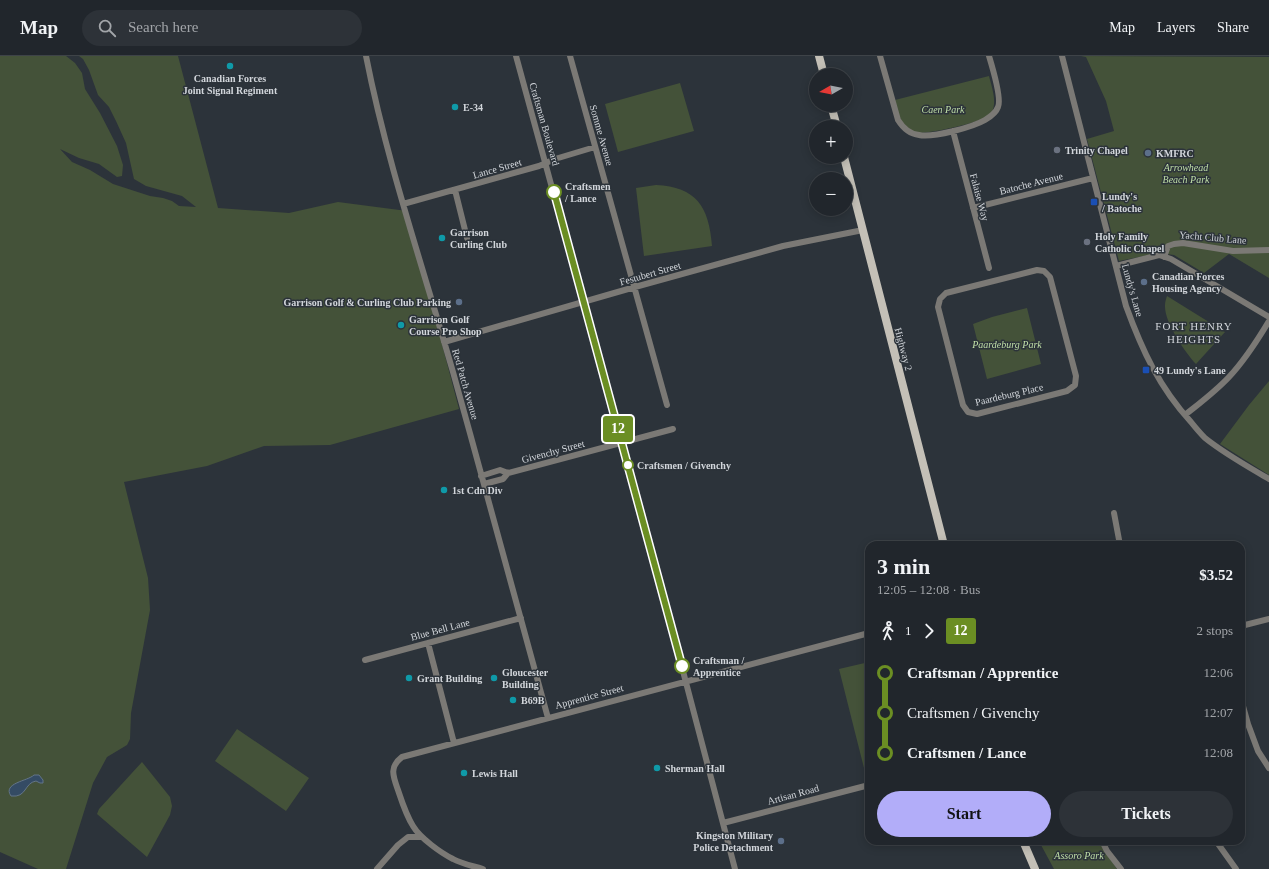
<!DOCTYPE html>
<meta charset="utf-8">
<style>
:root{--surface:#21262c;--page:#2d3238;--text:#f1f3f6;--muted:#a2a5a9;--line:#3e4348;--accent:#b2adf9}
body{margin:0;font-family:"Times New Roman",serif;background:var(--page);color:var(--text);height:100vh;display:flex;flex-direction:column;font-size:15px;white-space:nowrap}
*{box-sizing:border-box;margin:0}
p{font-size:13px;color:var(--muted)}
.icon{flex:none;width:22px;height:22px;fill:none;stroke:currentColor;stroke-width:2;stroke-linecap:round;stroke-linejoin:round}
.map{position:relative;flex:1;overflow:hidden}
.sheet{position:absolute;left:865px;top:485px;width:380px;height:304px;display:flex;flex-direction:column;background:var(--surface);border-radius:12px;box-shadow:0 2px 10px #0003,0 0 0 1px var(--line)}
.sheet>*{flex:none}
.badge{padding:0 8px;border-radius:3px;font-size:14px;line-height:26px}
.needle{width:26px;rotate:261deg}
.buttons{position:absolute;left:809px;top:12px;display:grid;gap:8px}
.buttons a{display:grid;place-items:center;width:44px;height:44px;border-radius:50%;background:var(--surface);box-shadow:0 2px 10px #0003,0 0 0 1px var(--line);font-size:20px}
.map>.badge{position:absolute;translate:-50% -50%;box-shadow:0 0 0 2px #fff}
.legs{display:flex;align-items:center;gap:6px;height:44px;padding:0 12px;font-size:13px}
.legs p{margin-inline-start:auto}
.overview{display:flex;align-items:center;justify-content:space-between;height:68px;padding:0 12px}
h1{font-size:22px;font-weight:600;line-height:30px}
.button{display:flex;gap:8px;margin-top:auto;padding:8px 12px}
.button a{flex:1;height:46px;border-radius:24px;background:var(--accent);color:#111;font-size:16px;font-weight:600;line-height:46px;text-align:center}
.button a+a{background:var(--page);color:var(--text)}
ul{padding:0 12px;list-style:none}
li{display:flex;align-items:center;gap:14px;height:40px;font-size:15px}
li i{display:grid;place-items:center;width:6px;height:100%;margin:0 5px;background:currentColor}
li i::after{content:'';width:10px;height:10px;margin:-5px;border:3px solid;border-radius:50%;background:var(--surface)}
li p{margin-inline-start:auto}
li:first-child i{background:linear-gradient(#0000 50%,currentColor 0)}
li:last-child i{background:linear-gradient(currentColor 50%,#0000 0)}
header{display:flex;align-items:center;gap:24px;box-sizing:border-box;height:56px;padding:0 20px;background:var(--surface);border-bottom:1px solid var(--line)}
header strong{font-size:19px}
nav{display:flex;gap:22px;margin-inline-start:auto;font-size:14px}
.search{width:280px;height:36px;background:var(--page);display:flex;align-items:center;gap:10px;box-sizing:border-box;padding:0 14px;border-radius:22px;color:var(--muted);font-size:15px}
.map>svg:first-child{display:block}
.green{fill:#445239}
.water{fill:#344b64;stroke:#637588}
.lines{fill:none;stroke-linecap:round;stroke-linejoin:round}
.minor{stroke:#7b7975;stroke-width:6}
.major{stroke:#c4c0b7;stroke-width:8}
.line-1-casing{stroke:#fff;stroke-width:9}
.line-1{stroke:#6b8e23;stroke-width:6}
.culture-dot{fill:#0f9aa8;stroke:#2c333a;stroke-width:1.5}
.worship-dot{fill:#6b7280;stroke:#2c333a;stroke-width:1.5}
.service-dot{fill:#5c6f8a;stroke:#2c333a;stroke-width:1.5}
.stop-1-dot{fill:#fff;stroke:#6b8e23;stroke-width:2}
.transit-dot{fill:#1a4fb4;stroke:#2c333a;stroke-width:1.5}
.labels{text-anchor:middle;stroke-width:3;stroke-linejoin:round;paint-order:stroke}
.poi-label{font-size:10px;font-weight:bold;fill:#d2d6db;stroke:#2c333a;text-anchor:start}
.park-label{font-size:10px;font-style:italic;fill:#c0dfa7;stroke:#2c333a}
.street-label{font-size:10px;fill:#d2d6db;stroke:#2c333a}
.stop-label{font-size:10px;font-weight:bold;fill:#d2d6db;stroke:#2c333a;text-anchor:start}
.neighbourhood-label{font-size:11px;letter-spacing:1px;fill:#d2d6db;stroke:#2c333a}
</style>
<header>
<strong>Map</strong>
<div class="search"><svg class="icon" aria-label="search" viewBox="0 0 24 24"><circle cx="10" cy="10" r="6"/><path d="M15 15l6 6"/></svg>Search here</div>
<nav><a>Map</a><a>Layers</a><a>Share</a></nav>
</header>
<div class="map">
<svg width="1269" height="813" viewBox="0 0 1269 813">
<rect width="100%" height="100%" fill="#2c333a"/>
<path class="green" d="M0 0H66L75 7 82 17 85 33 100 57 117 90 123 109 122 120 117 121 99 108 79 102 60 93 72 106 90 114 113 128 150 140 163 142 172 145 179 150 196 151 182 140 146 130 134 123 126 87 116 65 109 51 98 39 89 14 83 3 79 0H178L218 152 289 157 338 146 407 155 459 353 330 389 264 390 207 410 124 426 148 522 150 554 131 657 130 683 127 689 107 701 93 727 66 813H38L0 796Z
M1081 0 1269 1V222L1229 198 1204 217 1174 199 1159 197 1119 205 1087 83 1114 75 1106 45 1086 1Z
M989 20C992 32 997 45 992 56 990 59 988 61 985 62 975 67 919 81 911 76 899 68 898 56 895 44Z
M680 27 694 75 618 96 605 48Z
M656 129C696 131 709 150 712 190L644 200 636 132Z
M1167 240 1225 276 1196 308C1185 296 1164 266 1165 249 1165 246 1166 243 1167 240Z
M1027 252 1041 308 987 323 973 268 992 261Z
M1269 325V419L1220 388 1249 349Z
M869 606V710L864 712 839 613Z
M237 673 309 722 286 755 215 705Z
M142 706 170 741 172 750 170 759 147 801 97 758 99 753Z
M1054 785H1098L1117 813H1054L1041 789Z"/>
<path class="water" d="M34 719H39L43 724V727H40L36 725C24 727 27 742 11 740 2 727 28 725 34 719Z"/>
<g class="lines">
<path class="minor" d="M366 0C387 107 423 211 453 316 485 431 516 546 548 662
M516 0 658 520 735 813
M570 0 667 349
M880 0 898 64C903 72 909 78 919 79 933 82 973 71 985 64 990 61 996 57 998 51 1002 43 992 10 989 0
M1062 0 1126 250C1142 294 1159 331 1191 366 1195 371 1200 377 1205 382 1225 398 1247 410 1269 423
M953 75 989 212
M455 134 467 182
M403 148 539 110 555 103 595 91
M973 152 1093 122
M1164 201 1168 190 1174 188 1183 187 1233 195 1269 194
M1116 210 1159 199 1171 203 1269 261
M1037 214 1044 215 1050 221 1076 320 1075 329 1067 335 977 358 968 356 963 349 938 251 940 243 946 237Z
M444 286 635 231 783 190 863 174
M1185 359C1200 347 1216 335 1229 321 1245 304 1257 285 1269 265
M481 420 500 414 508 417 673 373
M484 428 503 423 508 417
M1114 457 1120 489
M1241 570 1269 563
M428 587 454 687
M365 604 521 562
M1241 643 1248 668 1258 695 1269 712
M723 767 869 729
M1102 785 1107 795 1121 813
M1216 785 1236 813
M377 813 398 789 408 781H421
M483 813C473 810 462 808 453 803 441 797 420 782 413 770 406 759 402 746 398 734 393 720 389 711 402 701L869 577"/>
<path class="major" d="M819 0 824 19
M831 49 837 71
M844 101 944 489
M1023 785 1035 813"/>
</g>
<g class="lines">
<g class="line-1-casing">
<path id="line-1" d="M554 136 682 610"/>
</g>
<use href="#line-1" class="line-1"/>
</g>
<g class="culture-dot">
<circle cx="230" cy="10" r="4"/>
<circle cx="455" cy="51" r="4"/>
<circle cx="442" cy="182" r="4"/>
<circle cx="401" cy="269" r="4"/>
<circle cx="444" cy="434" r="4"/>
<circle cx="409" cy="622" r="4"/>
<circle cx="494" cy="622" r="4"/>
<circle cx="513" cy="644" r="4"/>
<circle cx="657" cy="712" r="4"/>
<circle cx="464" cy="717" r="4"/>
</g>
<g class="worship-dot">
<circle cx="1057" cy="94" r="4"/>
<circle cx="1087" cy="186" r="4"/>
</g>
<g class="service-dot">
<circle cx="1148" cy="97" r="4"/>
<circle cx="1144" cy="226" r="4"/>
<circle cx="459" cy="246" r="4"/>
<circle cx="781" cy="785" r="4"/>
</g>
<g class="stop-1-dot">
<circle cx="554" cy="136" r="7"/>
<circle cx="628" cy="409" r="5"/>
<circle cx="682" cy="610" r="7"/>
</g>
<g class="transit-dot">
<rect x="1090" y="142" width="8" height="8" rx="2"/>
<rect x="1142" y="310" width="8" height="8" rx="2"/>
</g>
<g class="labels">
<g class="poi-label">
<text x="230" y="26" text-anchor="middle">Canadian Forces<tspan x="230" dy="12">Joint Signal Regiment</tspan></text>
<text x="463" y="55">E-34</text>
<text x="1065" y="98">Trinity Chapel</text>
<text x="1156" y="101">KMFRC</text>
<text x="1102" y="144">Lundy's<tspan x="1102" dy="12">/ Batoche</tspan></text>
<text x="450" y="180">Garrison<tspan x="450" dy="12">Curling Club</tspan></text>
<text x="1095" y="184">Holy Family<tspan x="1095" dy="12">Catholic Chapel</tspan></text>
<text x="1152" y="224">Canadian Forces<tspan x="1152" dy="12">Housing Agency</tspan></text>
<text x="451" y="250" text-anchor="end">Garrison Golf &amp; Curling Club Parking</text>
<text x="409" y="267">Garrison Golf<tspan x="409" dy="12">Course Pro Shop</tspan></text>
<text x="1154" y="318">49 Lundy's Lane</text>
<text x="452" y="438">1st Cdn Div</text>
<text x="502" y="620">Gloucester<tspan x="502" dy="12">Building</tspan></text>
<text x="417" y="626">Grant Building</text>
<text x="521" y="648">B69B</text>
<text x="665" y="716">Sherman Hall</text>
<text x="472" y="721">Lewis Hall</text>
<text x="773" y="783" text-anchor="end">Kingston Military<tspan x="773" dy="12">Police Detachment</tspan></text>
</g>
<g class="park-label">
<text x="943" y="57">Caen Park</text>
<text x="1186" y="115">Arrowhead<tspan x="1186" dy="12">Beach Park</tspan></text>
<text x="1007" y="292">Paardeburg Park</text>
<text x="1079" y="803">Assoro Park</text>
</g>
<g class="street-label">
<text transform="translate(545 68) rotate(74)" y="4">Craftsman Boulevard</text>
<text transform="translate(602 79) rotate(74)" y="4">Somme Avenue</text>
<text transform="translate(497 112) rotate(-16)" y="4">Lance Street</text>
<text transform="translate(1031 127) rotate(-14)" y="4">Batoche Avenue</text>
<text transform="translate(980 141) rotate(75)" y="4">Falaise Way</text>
<text transform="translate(1213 181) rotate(5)" y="4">Yacht Club Lane</text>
<text transform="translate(650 217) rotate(-16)" y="4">Festubert Street</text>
<text transform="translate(1133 234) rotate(74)" y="4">Lundy's Lane</text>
<text transform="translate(904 293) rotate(75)" y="4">Highway 2</text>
<text transform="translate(466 328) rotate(74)" y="4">Red Patch Avenue</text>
<text transform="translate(1009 338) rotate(-13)" y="4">Paardeburg Place</text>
<text transform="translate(553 395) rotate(-15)" y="4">Givenchy Street</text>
<text transform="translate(440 573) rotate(-15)" y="4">Blue Bell Lane</text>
<text transform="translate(589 640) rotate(-15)" y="4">Apprentice Street</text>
<text transform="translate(793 738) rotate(-15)" y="4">Artisan Road</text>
</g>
<g class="stop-label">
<text x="565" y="134">Craftsmen<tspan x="565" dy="12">/ Lance</tspan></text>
<text x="637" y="413">Craftsmen / Givenchy</text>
<text x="693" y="608">Craftsman /<tspan x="693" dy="12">Apprentice</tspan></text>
</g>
<g class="neighbourhood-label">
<text x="1194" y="274">FORT HENRY<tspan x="1194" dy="13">HEIGHTS</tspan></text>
</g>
</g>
</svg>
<div class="buttons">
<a><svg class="needle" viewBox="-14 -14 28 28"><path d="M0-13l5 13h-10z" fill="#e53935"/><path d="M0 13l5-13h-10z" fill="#a2a5a9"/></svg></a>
<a>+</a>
<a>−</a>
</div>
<b class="badge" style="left:618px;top:373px;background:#6b8e23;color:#fff">12</b>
<section class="sheet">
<div class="overview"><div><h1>3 min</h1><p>12:05 – 12:08 · Bus</p></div><b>$3.52</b></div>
<div class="legs"><svg class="icon" aria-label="walk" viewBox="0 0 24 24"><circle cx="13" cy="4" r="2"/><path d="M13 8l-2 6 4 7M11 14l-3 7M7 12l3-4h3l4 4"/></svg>1<svg class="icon" aria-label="forward" viewBox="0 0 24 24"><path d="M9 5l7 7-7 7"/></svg><b class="badge" style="background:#6b8e23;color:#fff">12</b><p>2 stops</p></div>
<ul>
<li><i style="color:#6b8e23"></i><b>Craftsman / Apprentice</b><p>12:06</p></li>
<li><i style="color:#6b8e23"></i><span>Craftsmen / Givenchy</span><p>12:07</p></li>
<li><i style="color:#6b8e23"></i><b>Craftsmen / Lance</b><p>12:08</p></li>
</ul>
<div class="button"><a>Start</a><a>Tickets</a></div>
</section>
</div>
